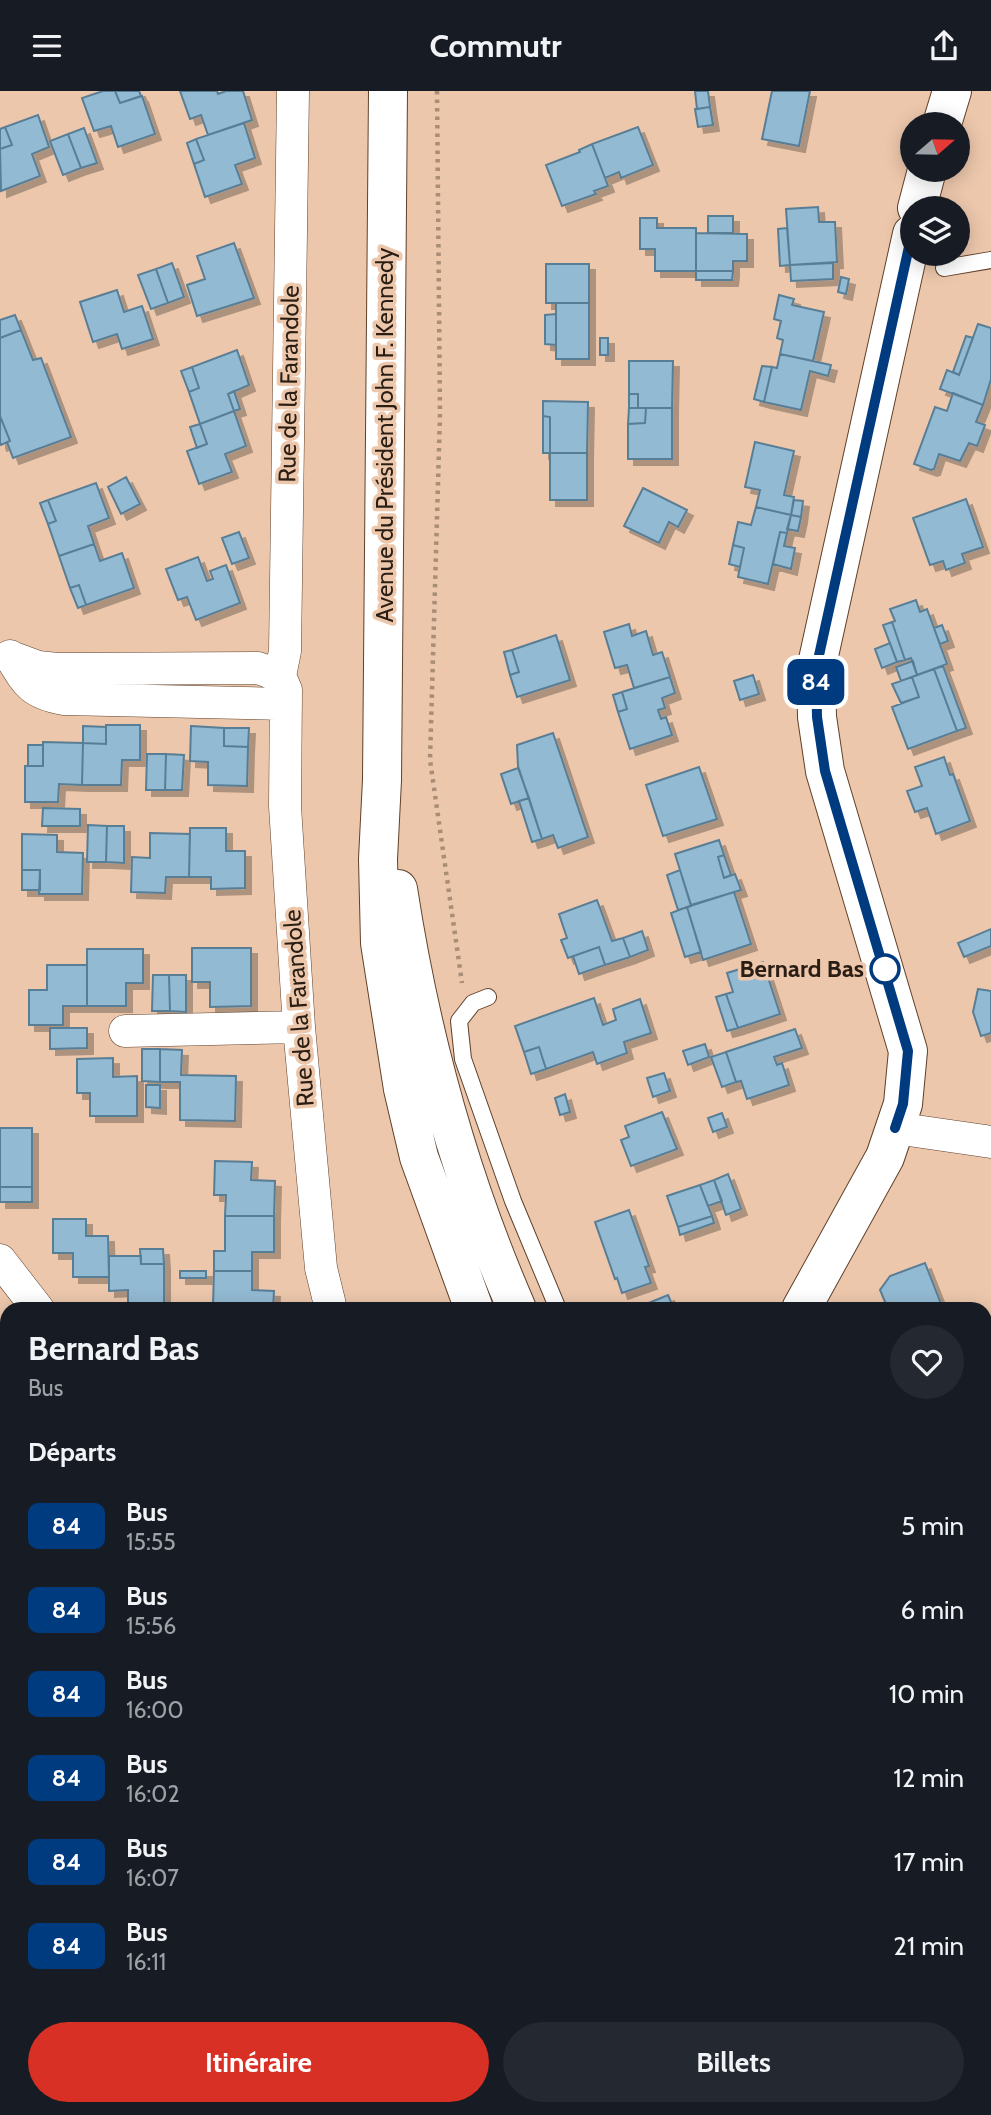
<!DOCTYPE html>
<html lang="fr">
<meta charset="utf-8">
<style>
:root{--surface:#171b24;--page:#242831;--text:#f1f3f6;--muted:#9ea1a6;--accent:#d93025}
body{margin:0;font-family:Cabin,sans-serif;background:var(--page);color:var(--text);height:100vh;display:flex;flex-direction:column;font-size:26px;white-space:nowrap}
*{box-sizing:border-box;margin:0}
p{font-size:23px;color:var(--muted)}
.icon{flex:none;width:38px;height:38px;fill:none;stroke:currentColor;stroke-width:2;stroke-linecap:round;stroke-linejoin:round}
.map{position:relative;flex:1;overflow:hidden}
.sheet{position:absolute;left:0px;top:1211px;width:992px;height:814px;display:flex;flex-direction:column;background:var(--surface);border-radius:21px 21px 0 0;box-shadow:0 4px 18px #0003}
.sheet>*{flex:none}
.badge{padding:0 14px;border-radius:10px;font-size:24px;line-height:46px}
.needle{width:46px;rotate:70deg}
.buttons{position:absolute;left:900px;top:21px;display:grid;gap:14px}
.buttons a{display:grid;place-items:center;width:70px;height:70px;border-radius:50%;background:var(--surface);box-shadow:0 4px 18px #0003;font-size:35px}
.map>.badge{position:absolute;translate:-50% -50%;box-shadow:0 0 0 4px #fff}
h2{padding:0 28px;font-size:26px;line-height:63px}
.round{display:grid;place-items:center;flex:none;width:74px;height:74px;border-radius:37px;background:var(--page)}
.headline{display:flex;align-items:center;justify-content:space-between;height:119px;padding:0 28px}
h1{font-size:33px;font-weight:700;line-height:52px}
.button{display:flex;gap:14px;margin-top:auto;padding:14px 28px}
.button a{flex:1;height:80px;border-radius:42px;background:var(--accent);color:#fff;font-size:28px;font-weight:700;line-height:80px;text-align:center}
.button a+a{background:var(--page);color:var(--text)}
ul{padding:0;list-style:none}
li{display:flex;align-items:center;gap:21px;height:84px;padding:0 28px}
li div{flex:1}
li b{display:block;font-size:26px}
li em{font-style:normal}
li .badge{min-width:77px;font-weight:700;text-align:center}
header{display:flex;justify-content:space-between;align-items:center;height:91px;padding:0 28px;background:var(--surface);font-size:32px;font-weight:700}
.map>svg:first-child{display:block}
.green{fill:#e29960}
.building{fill:#93bad3;stroke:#597e96;stroke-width:2;filter:url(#shadow)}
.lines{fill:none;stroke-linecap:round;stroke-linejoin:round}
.lane-casing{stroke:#60412a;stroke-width:18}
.street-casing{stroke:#60412a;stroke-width:33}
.secondary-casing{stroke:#60412a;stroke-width:40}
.path{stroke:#a98d77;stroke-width:4.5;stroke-dasharray:3.5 5;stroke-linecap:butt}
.lane{stroke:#fff;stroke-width:16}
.street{stroke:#fff;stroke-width:32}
.secondary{stroke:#fff;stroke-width:38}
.line-casing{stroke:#fff;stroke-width:16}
.line{stroke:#003b80;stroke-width:10}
.stop-dot{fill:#fff;stroke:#003b80;stroke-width:3.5}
.labels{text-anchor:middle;stroke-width:7;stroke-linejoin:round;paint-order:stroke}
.street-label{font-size:24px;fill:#2a1d13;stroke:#ecc7ac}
.stop-label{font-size:24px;font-weight:bold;fill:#2a1d13;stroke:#ecc7ac;text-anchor:end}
</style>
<header><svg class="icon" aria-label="menu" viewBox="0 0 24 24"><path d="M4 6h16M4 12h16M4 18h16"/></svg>Commutr<svg class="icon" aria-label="share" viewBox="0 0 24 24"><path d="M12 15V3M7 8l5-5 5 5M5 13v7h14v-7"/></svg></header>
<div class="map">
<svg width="991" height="2024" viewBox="0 0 991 2024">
<defs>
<filter id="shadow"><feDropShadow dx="6" dy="6" stdDeviation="0" flood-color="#0004"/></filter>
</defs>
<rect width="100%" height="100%" fill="#ecc7ac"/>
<path class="green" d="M0 1403 7 1408V2018H175L173 2024H0Z"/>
<path class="building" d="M103 0H115L120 12 142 5 155 43 118 56 111 35 94 40 82 7Z
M115 0H139L141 5 120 12Z
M180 0H217L218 3 226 0H243L252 29 208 44 201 24 190 28Z
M695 0H708L710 16 697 18Z
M772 0H810L799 55 762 48Z
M710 16 713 34 698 36 695 18Z
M38 24 49 56 32 63 40 85 1 100 0 58 12 54 5 36Z
M244 32 255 67 235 74 242 93 205 106 194 73 204 69 196 48Z
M5 36 12 54 0 58V38Z
M638 36 653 74 621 87 619 81 605 87 592 53Z
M84 37 97 72 81 77 68 43Z
M68 43 81 77 63 84 50 50Z
M196 48 204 69 194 73 187 52Z
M592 53 608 95 594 100 596 103 562 115 546 74 580 61 579 59Z
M818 116 819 131H835L837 171 790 174 786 118Z
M708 125H733V142H708Z
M640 127H657V137H696V180H655V158H640Z
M787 137 790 174 780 175 778 138Z
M696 142 747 143V170H733V180H696Z
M234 152 254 207 197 225 187 194 205 188 197 165Z
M172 172 184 206 168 212 156 178Z
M833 172V188L791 190 790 174Z
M546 173H589V212H546Z
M156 178 168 212 151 218 138 184Z
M696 180H733L732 189H696Z
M841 186 849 188 846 203 838 201Z
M117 199 124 221 142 215 153 248 122 258 117 243 93 251 80 211Z
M779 204 794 208 792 214 824 221 813 270 780 263 783 249 777 247 781 230 774 228Z
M556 212H589V268H556Z
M556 223V254L545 253V224Z
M15 224 21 239 0 247V229Z
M978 233 991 237V288L983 314 940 298 947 279 959 284Z
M21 239 33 269 41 267 71 346 13 367 7 351 10 350 0 325V247Z
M966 245 973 247 959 284 953 281Z
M600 247H608V264H600Z
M237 259 249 294 228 303 234 320 200 333 189 301 199 297 192 276Z
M780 263 831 274 828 285 810 280 801 319 764 311 772 276 777 277Z
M629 270H673L672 317H638V303H629Z
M762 275 772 276 764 311 754 308Z
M192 276 199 297 189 301 181 280Z
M234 300 240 318 234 320 228 303Z
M953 302 983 314 976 331 985 334 977 355 969 352 960 370 939 363 934 378 931 379 914 373 935 316 947 320Z
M629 303H638V317H629Z
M543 310 588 311 587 362H550V326L543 325Z
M629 317H646L645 332 628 333Z
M646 317H672V368H628V333L645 332Z
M234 320 246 355 225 363 232 381 199 393 187 360 207 353 200 333Z
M0 325 10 350 1 354 0 351Z
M543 325 550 326V362H543Z
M200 333 207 353 197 357 190 336Z
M755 351 794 360 784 404 794 406 791 424 756 416 760 399 745 396Z
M550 362H587V409H550Z
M126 386 140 413 121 423 108 396Z
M96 392 109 427 88 435 94 453 59 465 48 433 56 430 48 409Z
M643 397 687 419 678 436 669 431 659 452 624 435Z
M966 408 983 456 962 463 965 472 946 479 943 470 930 474 913 427Z
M48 409 56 430 48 433 40 412Z
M794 409 803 410 801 426 791 424Z
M756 416 791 424 787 442 780 441 768 493 738 486 744 457 733 454 738 431 751 434Z
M791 424 801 426 798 440 787 438Z
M239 441 249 467 232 473 222 447Z
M780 441 787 442 784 455 795 457 791 478 773 473Z
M94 453 100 470 122 462 134 497 86 514 79 494 70 497 59 465Z
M733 454 744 457 740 476 729 473Z
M198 466 207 490 213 488 210 480 226 474 240 512 196 529 187 506 178 509 166 478Z
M79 494 86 514 78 517 70 497Z
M916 509 920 521 927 518 947 573 917 584 911 567 905 569 892 531 895 530 890 518Z
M892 531 905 569 897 571 883 534Z
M629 533 632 545 646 540 653 564 662 561 670 586 634 597 627 574 615 577 604 541Z
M942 534 948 550 940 553 934 537Z
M556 544 570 589 517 606 510 584 519 581 512 559Z
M890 552 897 571 882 577 875 558Z
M512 559 519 581 510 584 504 561Z
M913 570 917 584 901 590 896 576Z
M943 575 966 637 957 640 934 578Z
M934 578 957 640 908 658 892 616 919 606 912 586Z
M753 584 759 603 740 609 734 590Z
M670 586 675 602 662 607 665 617 658 619 661 628 666 626 672 644 630 658 618 621 627 618 622 601Z
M912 586 919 606 901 612 892 593Z
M622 601 627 618 618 621 613 604Z
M106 634H140V669H122L121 694H82L83 652 106 653Z
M83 635 106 636V653L83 652Z
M191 635 224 637V655L248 656 247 695 208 694V671L190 670Z
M224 637H249L248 656 224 655Z
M553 642 588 746 558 757 553 744 542 748 518 675 517 654Z
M43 651 83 652 82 694 59 693 58 711H25V675H43Z
M28 654H43V675H28Z
M147 663H166L165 699H146Z
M166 663 184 664 182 699H165Z
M944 666 950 684 953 683 970 730 936 743 927 717 915 721 907 700 922 695 915 676Z
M699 676 717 728 663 745 646 694Z
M518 677 529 707 511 713 501 683Z
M529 707 542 748 532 751 519 710Z
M43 717 80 718V735H42Z
M88 734 107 735 106 771H87Z
M107 735H124V772L106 771Z
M190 737H226V760H245V797L211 798V786H189Z
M150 742 190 743 189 786H166L165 802 131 801 132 766 150 767Z
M22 743 57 744V761L83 762 82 803H39L40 779H22Z
M719 749 724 764 718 766 724 787 735 783 741 799 691 814 675 763Z
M724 764 731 784 724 787 718 766Z
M22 779H40V799H22Z
M680 779 691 815 678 819 667 784Z
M734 801 751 853 703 869 687 816Z
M597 809 612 850 623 847 630 866 605 874 599 856 568 867 561 849 567 847 559 823Z
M687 816 701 861 685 866 671 822Z
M991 838V855L964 866 958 852Z
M642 840 648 859 630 866 623 847Z
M599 856 605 874 579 883 573 865Z
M192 857H251V915L210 916V891H192Z
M87 858H143V892H126V915H87Z
M763 871 780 923 738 937 726 903 733 901 727 882Z
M47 874H87V915H63V934H29V899H47Z
M153 884H169L170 920H152Z
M169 884H186V921L170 920Z
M978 898 991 900V942L981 945 973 921Z
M726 903 738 937 727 940 716 906Z
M594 907 603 934 616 929 613 918 640 908 651 942 624 951 627 962 597 973 593 961 546 978 539 956 524 961 515 935Z
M50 937H87V957L50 958Z
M795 938 802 957 774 966 777 974 782 972 789 994 747 1008 741 990 736 991 726 961Z
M705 953 709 966 688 974 683 960Z
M539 956 546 978 531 983 524 961Z
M142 958H160V991L142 990Z
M160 958 182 959 181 984 236 985 235 1030 180 1029V991H160Z
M726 961 736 991 722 996 711 966Z
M113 967V986L137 985V1025H90V1002H77V968Z
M664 982 670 1000 653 1006 647 987Z
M146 994H160V1017L146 1016Z
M565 1003 570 1021 560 1024 555 1007Z
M662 1021 677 1058 631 1075 621 1049 629 1046 625 1035Z
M722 1022 727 1036 713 1041 708 1027Z
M0 1037H32V1096H0Z
M215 1070 252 1071 251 1089 275 1090 274 1125H225L226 1104H214Z
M728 1083 741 1118 726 1124 714 1089Z
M714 1089 722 1110 708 1115 700 1094Z
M700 1094 712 1125 678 1136 667 1105Z
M0 1096H32V1111H0Z
M629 1119 649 1175 645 1176 651 1192 622 1202 617 1187 615 1188 595 1131Z
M225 1125H274V1161H252V1180H214V1160H225Z
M712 1125 714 1132 680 1144 678 1136Z
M53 1128H86V1145H108L109 1186H73V1162H53Z
M140 1158H163L164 1173H141Z
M109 1165H141V1173H164V1218H128V1199L109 1200Z
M925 1172 943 1218H888L880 1199 890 1185Z
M180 1180H206V1187H180Z
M214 1180H252V1199L274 1200 273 1218H225V1215H213Z
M668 1204 674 1218H634Z
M991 1291V1346L985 1349V1293Z
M991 1346V1380L985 1382V1349Z
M991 1590V1655L985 1660V1594Z
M991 1655V1678L985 1683V1660Z
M473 2018H502L503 2024H474Z
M694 2018H729L723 2024H700Z
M815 2018H837L841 2024H810L808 2022Z"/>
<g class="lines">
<g class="lane-casing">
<path id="lane" d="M944 177 991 169
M488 906 473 912 459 930 463 968 513 1110 558 1218
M985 1878 991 1877
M537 2018 539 2024
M877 2018 881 2024"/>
</g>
<g class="street-casing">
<path id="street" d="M10 565C27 593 31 602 64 608L286 613
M11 566 38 576 57 578 258 577 280 585 286 599 285 715 299 936 321 1177 331 1218
M280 585 285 560 293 0
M125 940 299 936
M895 1037 991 1051
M0 1169 38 1218"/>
</g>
<g class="secondary-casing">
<path id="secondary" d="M388 0 382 689 378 768 380 852 403 998 419 1066 474 1218
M942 33 952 0
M917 117 927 79
M398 798C420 941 459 1085 517 1218
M801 1218 885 1066 903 1013 908 960 825 680 817 626 816 578 912 143
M985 1818 991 1823
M985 1851 991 1856"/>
</g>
<path class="path" d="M437 0 440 323 430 669 462 892
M185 2018 188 2024"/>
<use href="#lane" class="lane"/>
<use href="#street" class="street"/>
<use href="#secondary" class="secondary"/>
</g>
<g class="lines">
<g class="line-casing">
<path id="line" d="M895 1037 903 1013 908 960 825 680 817 626 816 578 912 142"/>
</g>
<use href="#line" class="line"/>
</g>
<circle class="stop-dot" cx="885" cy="878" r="14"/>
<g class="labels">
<g class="street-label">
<text transform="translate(289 293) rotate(-89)" y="8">Rue de la Farandole</text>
<text transform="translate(385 344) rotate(-90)" y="8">Avenue du Président John F. Kennedy</text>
<text transform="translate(299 917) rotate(-94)" y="8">Rue de la Farandole</text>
</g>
<g class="stop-label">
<text x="864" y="886">Bernard Bas</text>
</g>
</g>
</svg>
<div class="buttons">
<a><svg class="needle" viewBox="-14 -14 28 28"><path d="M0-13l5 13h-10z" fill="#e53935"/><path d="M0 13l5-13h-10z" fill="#9ea1a6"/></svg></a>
<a><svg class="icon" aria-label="layers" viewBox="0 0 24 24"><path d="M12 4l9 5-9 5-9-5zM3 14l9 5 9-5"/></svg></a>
</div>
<b class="badge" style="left:816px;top:591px;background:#003b80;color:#fff">84</b>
<section class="sheet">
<div class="headline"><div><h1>Bernard Bas</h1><p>Bus</p></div><a class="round"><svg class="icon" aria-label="heart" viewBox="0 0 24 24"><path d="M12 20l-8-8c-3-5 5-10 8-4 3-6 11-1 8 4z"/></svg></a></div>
<h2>Départs</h2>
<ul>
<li><span class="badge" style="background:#003b80;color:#fff">84</span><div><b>Bus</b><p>15:55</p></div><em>5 min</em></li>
<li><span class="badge" style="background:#003b80;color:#fff">84</span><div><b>Bus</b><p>15:56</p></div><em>6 min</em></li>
<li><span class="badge" style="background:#003b80;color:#fff">84</span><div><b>Bus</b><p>16:00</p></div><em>10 min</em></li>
<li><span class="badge" style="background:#003b80;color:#fff">84</span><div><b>Bus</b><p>16:02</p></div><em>12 min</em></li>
<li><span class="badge" style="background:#003b80;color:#fff">84</span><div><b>Bus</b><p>16:07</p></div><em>17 min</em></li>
<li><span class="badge" style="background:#003b80;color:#fff">84</span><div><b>Bus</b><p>16:11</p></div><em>21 min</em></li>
</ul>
<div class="button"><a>Itinéraire</a><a>Billets</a></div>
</section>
</div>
